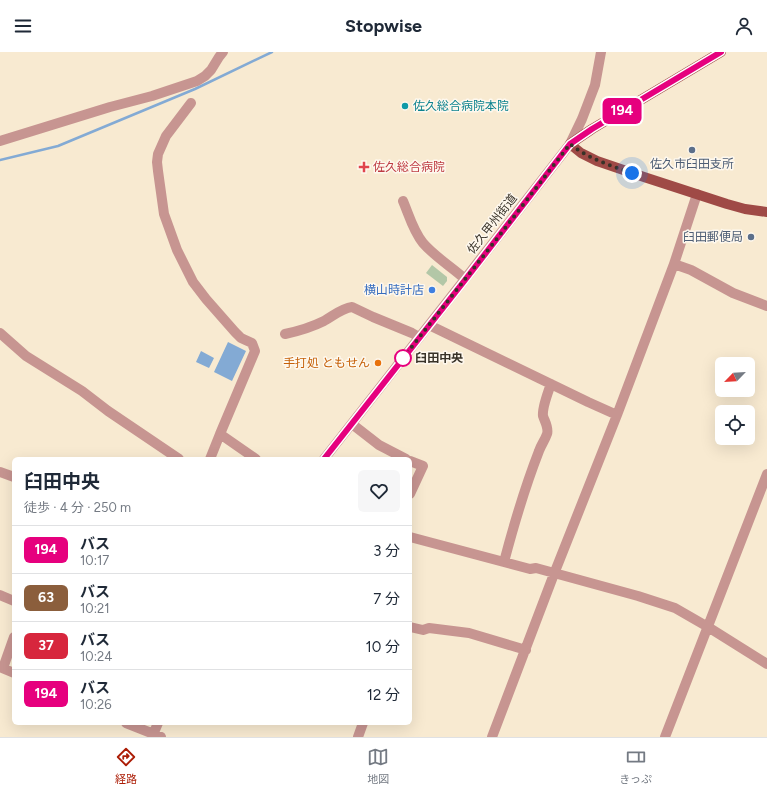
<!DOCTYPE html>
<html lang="ja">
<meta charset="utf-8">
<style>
:root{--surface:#fff;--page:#f6f6f7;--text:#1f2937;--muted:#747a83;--line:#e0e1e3;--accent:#ac1d06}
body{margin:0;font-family:Figtree,"Noto Sans JP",sans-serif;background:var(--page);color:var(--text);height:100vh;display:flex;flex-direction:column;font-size:15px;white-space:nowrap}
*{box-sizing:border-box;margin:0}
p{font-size:13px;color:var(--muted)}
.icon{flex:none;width:22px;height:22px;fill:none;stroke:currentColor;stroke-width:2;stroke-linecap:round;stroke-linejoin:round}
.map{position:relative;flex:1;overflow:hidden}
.drawer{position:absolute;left:12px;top:405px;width:400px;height:268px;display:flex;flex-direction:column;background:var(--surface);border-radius:6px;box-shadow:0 4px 16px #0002}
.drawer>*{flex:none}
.badge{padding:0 8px;border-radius:6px;font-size:14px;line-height:26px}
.needle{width:26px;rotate:245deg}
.controls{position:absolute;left:715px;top:305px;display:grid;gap:8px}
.controls a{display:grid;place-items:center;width:40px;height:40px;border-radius:6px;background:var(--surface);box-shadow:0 4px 16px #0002;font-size:20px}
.you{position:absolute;width:20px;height:20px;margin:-10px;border:3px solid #fff;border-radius:50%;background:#1a73e8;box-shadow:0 0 0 6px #1a73e833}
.map>.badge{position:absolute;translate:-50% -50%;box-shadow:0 0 0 2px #fff}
.round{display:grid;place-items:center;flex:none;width:42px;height:42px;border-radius:6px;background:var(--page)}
.overview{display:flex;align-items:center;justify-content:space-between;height:68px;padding:0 12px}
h1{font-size:19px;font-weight:700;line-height:30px}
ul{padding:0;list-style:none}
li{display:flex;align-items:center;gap:12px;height:48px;padding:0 12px;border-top:1px solid var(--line)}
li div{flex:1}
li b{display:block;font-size:15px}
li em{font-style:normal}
li .badge{min-width:44px;font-weight:700;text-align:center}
header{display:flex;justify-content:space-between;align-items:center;height:52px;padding:0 12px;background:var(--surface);font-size:18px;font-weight:700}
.dock{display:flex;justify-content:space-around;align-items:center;height:56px;border-top:1px solid var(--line);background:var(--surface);font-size:11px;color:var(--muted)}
.dock a{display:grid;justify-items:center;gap:2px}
.dock .current{color:var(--accent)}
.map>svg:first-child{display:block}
.green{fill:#b3c7a7}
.water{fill:#83aad4}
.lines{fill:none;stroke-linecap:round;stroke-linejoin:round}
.stream{stroke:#83aad4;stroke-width:2.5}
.minor{stroke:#c79591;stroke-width:10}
.major{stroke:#9f4a46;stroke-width:10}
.line-casing{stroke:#fff;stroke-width:9}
.line{stroke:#e6007e;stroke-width:6}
.walk{stroke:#383228;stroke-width:4;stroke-dasharray:0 7.2}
.culture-dot{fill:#0f9aa8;stroke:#fef8ee;stroke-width:1.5}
.service-dot{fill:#5c6f8a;stroke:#fef8ee;stroke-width:1.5}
.health-dot{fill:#e0444e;stroke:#fef8ee;stroke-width:1.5}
.shop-dot{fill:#3f7fe0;stroke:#fef8ee;stroke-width:1.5}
.stop-dot{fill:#fff;stroke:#e6007e;stroke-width:2}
.food-dot{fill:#e8710a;stroke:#fef8ee;stroke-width:1.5}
.labels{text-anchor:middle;stroke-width:3;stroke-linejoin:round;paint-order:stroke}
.culture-label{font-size:12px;fill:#0d838f;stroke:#fef8ee;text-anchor:start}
.service-label{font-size:12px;fill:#4e5e75;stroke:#fef8ee}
.health-label{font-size:12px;fill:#be3a42;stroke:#fef8ee;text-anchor:start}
.street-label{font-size:12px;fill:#383228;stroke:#fef8ee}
.shop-label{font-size:12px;fill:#366cbe;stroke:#fef8ee;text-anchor:end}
.stop-label{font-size:12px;font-weight:bold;fill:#383228;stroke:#fef8ee;text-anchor:start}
.food-label{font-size:12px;fill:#c56008;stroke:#fef8ee;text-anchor:end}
</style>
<header><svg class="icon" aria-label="menu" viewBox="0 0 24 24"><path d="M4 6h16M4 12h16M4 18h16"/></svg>Stopwise<svg class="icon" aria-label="person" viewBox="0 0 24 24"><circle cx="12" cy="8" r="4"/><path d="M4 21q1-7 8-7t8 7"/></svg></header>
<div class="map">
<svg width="767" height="685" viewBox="0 0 767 685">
<rect width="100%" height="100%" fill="#f8ead1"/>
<path class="green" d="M432 213 447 225V229L443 234 426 221Z"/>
<path class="water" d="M228 290 246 299 232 329 214 320Z
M201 299 214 306 209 316 196 310Z"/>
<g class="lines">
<path class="stream" d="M0 108 58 94 195 37 272 0"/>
<path class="minor" d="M191 51 166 84 158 102 157 110 158 119 164 162 177 198 193 230 206 247 235 280 241 286 252 291 255 299 220 382 256 407
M0 89 110 55 152 44 197 29 205 24 211 18 219 5 223 0
M403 149C409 163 413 179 423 191 435 205 452 215 465 227
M674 212 691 218 733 241 767 254
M429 273 588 350 617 363
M0 281 26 304 82 339 108 359 179 407
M285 282C299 279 312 275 324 269 333 264 342 256 352 255L373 265 412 281 419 285
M352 372 379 393 406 407
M210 407 220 382
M324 407 465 227 570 92 582 67 595 33 601 0
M410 409 423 414 410 442
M0 420 14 425
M410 485 530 517 536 516 638 544 675 556 708 575 767 612
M504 510C514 472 525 435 539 399 541 393 545 388 547 382 549 376 545 370 543 364 542 356 548 340 551 332
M0 543 14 549
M410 575 423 578 429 576 469 581 526 598
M0 615 14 621
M3 616 14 585
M126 671 161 685
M152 685 158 671
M358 685 363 671
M492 685 554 522 617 363 674 212 697 142
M665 685 767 422"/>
<path class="major" d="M721 0 592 77 570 92 581 101 597 109 644 125 727 152 745 157 767 160"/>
</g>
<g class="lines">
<g class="line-casing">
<path id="line" d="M324 407 465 228 570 92 592 77 721 0"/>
</g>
<use href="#line" class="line"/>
<path class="walk" d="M403 306 492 193 570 92C589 107 609 113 632 121"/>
</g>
<circle class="culture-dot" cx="405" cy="54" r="4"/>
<g class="service-dot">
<circle cx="692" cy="98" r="4"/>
<circle cx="751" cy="185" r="4"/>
</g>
<path class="health-dot" d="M362 109h4v4h4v4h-4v4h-4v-4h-4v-4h4z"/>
<circle class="shop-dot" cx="432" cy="238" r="4"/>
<circle class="stop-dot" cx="403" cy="306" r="8"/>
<circle class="food-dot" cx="378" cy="311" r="4"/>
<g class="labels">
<g class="culture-label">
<text x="413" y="58">佐久総合病院本院</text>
</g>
<g class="service-label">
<text x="692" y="116">佐久市臼田支所</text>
<text x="743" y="189" text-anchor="end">臼田郵便局</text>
</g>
<g class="health-label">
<text x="373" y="119">佐久総合病院</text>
</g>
<g class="street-label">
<text transform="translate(492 172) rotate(-52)" y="4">佐久甲州街道</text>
</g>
<g class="shop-label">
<text x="424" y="242">横山時計店</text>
</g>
<g class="stop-label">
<text x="415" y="310">臼田中央</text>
</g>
<g class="food-label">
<text x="370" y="315">手打処 ともせん</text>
</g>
</g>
</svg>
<div class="controls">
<a><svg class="needle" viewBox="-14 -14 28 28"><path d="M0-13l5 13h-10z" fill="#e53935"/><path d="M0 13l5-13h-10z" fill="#747a83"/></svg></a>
<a><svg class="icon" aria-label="locate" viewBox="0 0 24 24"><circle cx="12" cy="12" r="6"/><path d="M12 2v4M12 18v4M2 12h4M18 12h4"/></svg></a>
</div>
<div class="you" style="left:632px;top:121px"></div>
<b class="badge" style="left:622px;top:59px;background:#e6007e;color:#fff">194</b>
<section class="drawer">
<div class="overview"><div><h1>臼田中央</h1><p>徒歩 · 4 分 · 250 m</p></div><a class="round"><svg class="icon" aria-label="heart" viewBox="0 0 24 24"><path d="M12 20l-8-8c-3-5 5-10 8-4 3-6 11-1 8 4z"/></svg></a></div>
<ul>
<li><span class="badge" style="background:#e6007e;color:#fff">194</span><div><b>バス</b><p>10:17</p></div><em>3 分</em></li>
<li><span class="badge" style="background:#8b5e3c;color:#fff">63</span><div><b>バス</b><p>10:21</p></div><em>7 分</em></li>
<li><span class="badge" style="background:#d7263d;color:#fff">37</span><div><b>バス</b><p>10:24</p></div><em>10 分</em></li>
<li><span class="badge" style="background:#e6007e;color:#fff">194</span><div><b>バス</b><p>10:26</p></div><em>12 分</em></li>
</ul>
</section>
</div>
<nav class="dock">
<a class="current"><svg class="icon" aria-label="directions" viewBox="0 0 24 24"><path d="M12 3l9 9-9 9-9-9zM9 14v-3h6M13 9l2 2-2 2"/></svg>経路</a>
<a><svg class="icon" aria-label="map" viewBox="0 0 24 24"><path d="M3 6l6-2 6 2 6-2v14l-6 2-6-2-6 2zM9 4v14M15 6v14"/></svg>地図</a>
<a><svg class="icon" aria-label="tickets" viewBox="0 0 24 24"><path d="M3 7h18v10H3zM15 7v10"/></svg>きっぷ</a>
</nav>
